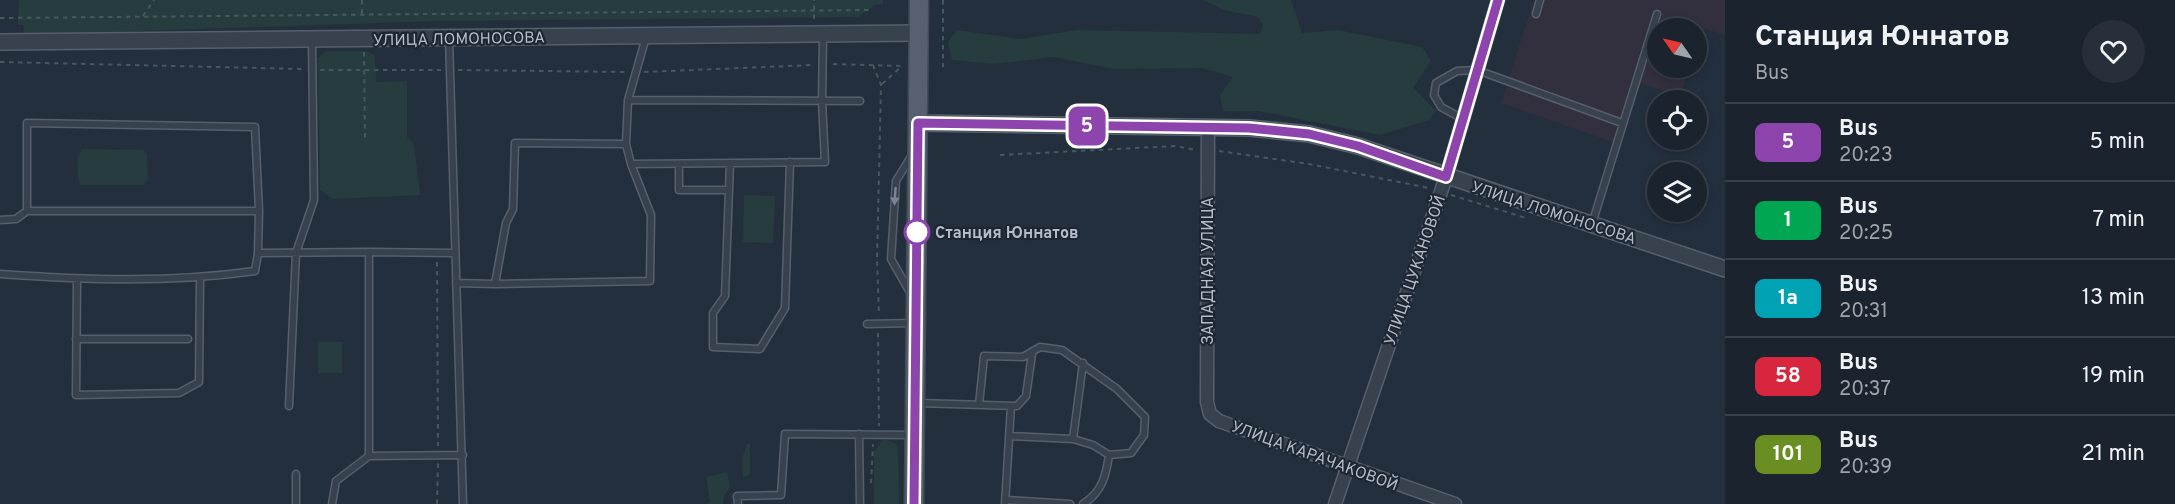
<!DOCTYPE html>
<meta charset="utf-8">
<style>
:root{--surface:#1b232e;--page:#282f3a;--text:#f1f3f6;--muted:#a0a4aa;--line:#39404a}
body{margin:0;font-family:Overpass,sans-serif;background:var(--page);color:var(--text);height:100vh;display:flex;flex-direction:column;font-size:22px;white-space:nowrap}
*{box-sizing:border-box;margin:0}
p{font-size:20px;color:var(--muted)}
.icon{flex:none;width:33px;height:33px;fill:none;stroke:currentColor;stroke-width:2;stroke-linecap:round;stroke-linejoin:round}
.map{position:relative;flex:1;overflow:hidden}
.side{display:flex;flex-direction:column;background:var(--surface);width:450px}
.side>*{flex:none}
.badge{padding:0 12px;border-radius:9px;font-size:21px;line-height:39px}
.needle{width:39px;rotate:304deg}
.fabs{position:absolute;left:1647px;top:18px;display:grid;gap:12px}
.fabs a{display:grid;place-items:center;width:60px;height:60px;border-radius:50%;background:var(--surface);box-shadow:0 3px 9px #0003,0 0 0 2px var(--line);font-size:30px}
.map>.badge{position:absolute;translate:-50% -50%;box-shadow:0 0 0 3px #fff}
.round{display:grid;place-items:center;flex:none;width:63px;height:63px;border-radius:32px;background:var(--page)}
.summary{display:flex;align-items:center;justify-content:space-between;height:102px;padding:0 30px}
h1{font-size:28px;font-weight:800;line-height:45px}
ul{padding:0;list-style:none}
li{display:flex;align-items:center;gap:18px;height:78px;padding:0 30px;border-top:2px solid var(--line)}
li div{flex:1}
li b{display:block;font-size:22px}
li em{font-style:normal}
li .badge{min-width:66px;font-weight:700;text-align:center}
main{display:flex;flex:1;min-height:0}
.map>svg:first-child{display:block}
.medical{fill:#32303f}
.green{fill:#263c3f}
.lines{fill:none;stroke-linecap:round;stroke-linejoin:round}
.service-casing{stroke:#565f6c;stroke-width:9}
.minor-casing{stroke:#565f6c;stroke-width:15}
.tertiary-casing{stroke:#565f6c;stroke-width:18}
.primary-casing{stroke:#414a57;stroke-width:21}
.path{stroke:#44595c;stroke-width:2;stroke-dasharray:4.5 4.5;stroke-linecap:butt}
.service{stroke:#38414e;stroke-width:6}
.minor{stroke:#38414e;stroke-width:12}
.tertiary{stroke:#38414e;stroke-width:15}
.primary{stroke:#56606e;stroke-width:18}
.oneway{fill:#7c8592}
.line-casing{stroke:#fff;stroke-width:14}
.line{stroke:#8e44ad;stroke-width:9}
.stop-dot{fill:#fff;stroke:#8e44ad;stroke-width:3}
.labels{text-anchor:middle;stroke-width:4.5;stroke-linejoin:round;paint-order:stroke}
.street-label{font-size:16px;fill:#b4bcc9;stroke:#1d2633}
.stop-label{font-size:16px;font-weight:bold;fill:#b4bcc9;stroke:#1d2633;text-anchor:start}
</style>
<main>
<div class="map">
<svg width="1725" height="504" viewBox="0 0 1725 504">
<rect width="100%" height="100%" fill="#242f3e"/>
<path class="medical" d="M1534 0H1725V35L1704 28 1697 48 1696 28H1658V68H1690L1680 96 1641 83 1619 144 1501 103Z"/>
<path class="green" d="M19 0H883V4L875 5 858 17 435 21 24 35 23 25H18Z
M1203 0H1291L1302 33 1338 30 1422 47 1431 61 1413 88 1436 111 1429 120 1380 135 1258 111H1223L1220 95 1233 77 1202 68 1114 69 1053 57 994 64 952 60 948 42 957 30 1020 39 1078 30 1259 34 1263 25 1258 17 1224 10Z
M326 51H366L375 55 376 82 407 81V137L414 144 420 195 333 199 320 190 318 58Z
M82 149 143 150 147 154 148 179 143 185H81C76 177 76 157 82 149Z
M744 195 775 196 773 243 743 242Z
M318 342H342V373H318Z
M884 439 898 445 899 504H874V451Z
M747 444H750V474L743 478 742 459Z
M727 472 730 487 724 496 723 504H707L710 502 706 477Z"/>
<g class="lines">
<g class="service-casing">
<path id="service" d="M1536 14 1540 0
M449 38 463 504
M628 100 860 101
M1463 119 1441 107 1434 95 1436 83 1457 71 1477 70 1622 123
M626 144 628 100 646 37
M730 163 725 296 713 313V347L760 349 785 308 790 162
M631 164 825 162 822 101 823 36
M679 164V190H729
M27 211V123L255 127 259 211
M0 220 16 219 27 211H259L258 253
M1592 224 1657 14
M369 252 454 253
M0 274C85 280 170 283 255 271L258 253 369 252V456L336 481 332 504
M77 279 76 395 179 393 199 382 200 279
M456 283 495 284 506 223 513 209 515 143 626 144 631 164 651 215 650 281 495 284
M911 294 891 259 896 181 912 155
M867 324 914 323
M76 339H188
M918 403 1017 406 1026 396 1032 354
M979 405 984 356 1023 357 1040 347 1062 350 1117 389 1145 417 1144 435 1131 453 1109 455 1093 445 1073 439
M289 406 296 253 314 200 312 40
M859 434 860 504
M1009 436 1073 439 1083 363
M369 456 463 455
M296 474V504
M1006 500 1070 504
M738 504 737 496 781 495 785 434 914 435
M1005 504 1011 406
M1083 504C1102 492 1106 476 1109 455"/>
</g>
<g class="minor-casing">
<path id="minor" d="M1208 128 1207 402 1210 414 1219 421 1455 504
M1335 504 1446 177 1498 0"/>
</g>
<g class="tertiary-casing">
<path id="tertiary" d="M0 42 919 33
M918 123 1249 128 1309 134 1358 146 1725 269"/>
</g>
<g class="primary-casing">
<path id="primary" d="M914 504 919 0"/>
</g>
<path class="path" d="M362 0V14
M943 0V67
M143 16 154 0
M0 18 873 10
M814 19V0
M364 52 365 140
M0 62 303 69
M833 64 902 66
M873 65 881 85 877 259 879 315
M320 70H441
M458 70 627 72
M644 72 812 65
M882 84 902 66
M1219 151 1309 164 1429 188
M1000 155 1175 146 1196 150
M1451 195 1526 218
M437 262 438 446
M878 333 879 426
M871 483 873 444
M437 504 438 463"/>
<use href="#service" class="service"/>
<use href="#minor" class="minor"/>
<use href="#tertiary" class="tertiary"/>
<use href="#primary" class="primary"/>
</g>
<defs><path id="oneway-solid" d="M-6-.8H1V-3.2L6.5 0L1 3.2V.8H-6Z" transform="scale(1.5)"/></defs>
<use class="oneway" href="#oneway-solid" transform="translate(895 196) rotate(94)"/>
<g class="lines">
<g class="line-casing">
<path id="line" d="M914 504 918 123 1249 128 1309 134 1358 146 1446 177 1498 0"/>
</g>
<use href="#line" class="line"/>
</g>
<circle class="stop-dot" cx="917" cy="232" r="12"/>
<g class="labels">
<g class="street-label">
<text transform="translate(459 38) rotate(-1)" y="6">УЛИЦА ЛОМОНОСОВА</text>
<text transform="translate(1554 212) rotate(18)" y="6">УЛИЦА ЛОМОНОСОВА</text>
<text transform="translate(1414 270) rotate(-71)" y="6">УЛИЦА ЦУКАНОВОЙ</text>
<text transform="translate(1207 271) rotate(-90)" y="6">ЗАПАДНАЯ УЛИЦА</text>
<text transform="translate(1315 455) rotate(20)" y="6">УЛИЦА КАРАЧАКОВОЙ</text>
</g>
<g class="stop-label">
<text x="935" y="238">Станция Юннатов</text>
</g>
</g>
</svg>
<div class="fabs">
<a><svg class="needle" viewBox="-14 -14 28 28"><path d="M0-13l5 13h-10z" fill="#e53935"/><path d="M0 13l5-13h-10z" fill="#a0a4aa"/></svg></a>
<a><svg class="icon" aria-label="locate" viewBox="0 0 24 24"><circle cx="12" cy="12" r="6"/><path d="M12 2v4M12 18v4M2 12h4M18 12h4"/></svg></a>
<a><svg class="icon" aria-label="layers" viewBox="0 0 24 24"><path d="M12 4l9 5-9 5-9-5zM3 14l9 5 9-5"/></svg></a>
</div>
<b class="badge" style="left:1087px;top:126px;background:#8e44ad;color:#fff">5</b>
</div>
<section class="side">
<div class="summary"><div><h1>Станция Юннатов</h1><p>Bus</p></div><a class="round"><svg class="icon" aria-label="heart" viewBox="0 0 24 24"><path d="M12 20l-8-8c-3-5 5-10 8-4 3-6 11-1 8 4z"/></svg></a></div>
<ul>
<li><span class="badge" style="background:#8e44ad;color:#fff">5</span><div><b>Bus</b><p>20:23</p></div><em>5 min</em></li>
<li><span class="badge" style="background:#00a651;color:#fff">1</span><div><b>Bus</b><p>20:25</p></div><em>7 min</em></li>
<li><span class="badge" style="background:#00a3b4;color:#fff">1а</span><div><b>Bus</b><p>20:31</p></div><em>13 min</em></li>
<li><span class="badge" style="background:#d7263d;color:#fff">58</span><div><b>Bus</b><p>20:37</p></div><em>19 min</em></li>
<li><span class="badge" style="background:#6b8e23;color:#fff">101</span><div><b>Bus</b><p>20:39</p></div><em>21 min</em></li>
</ul>
</section>
</main>
